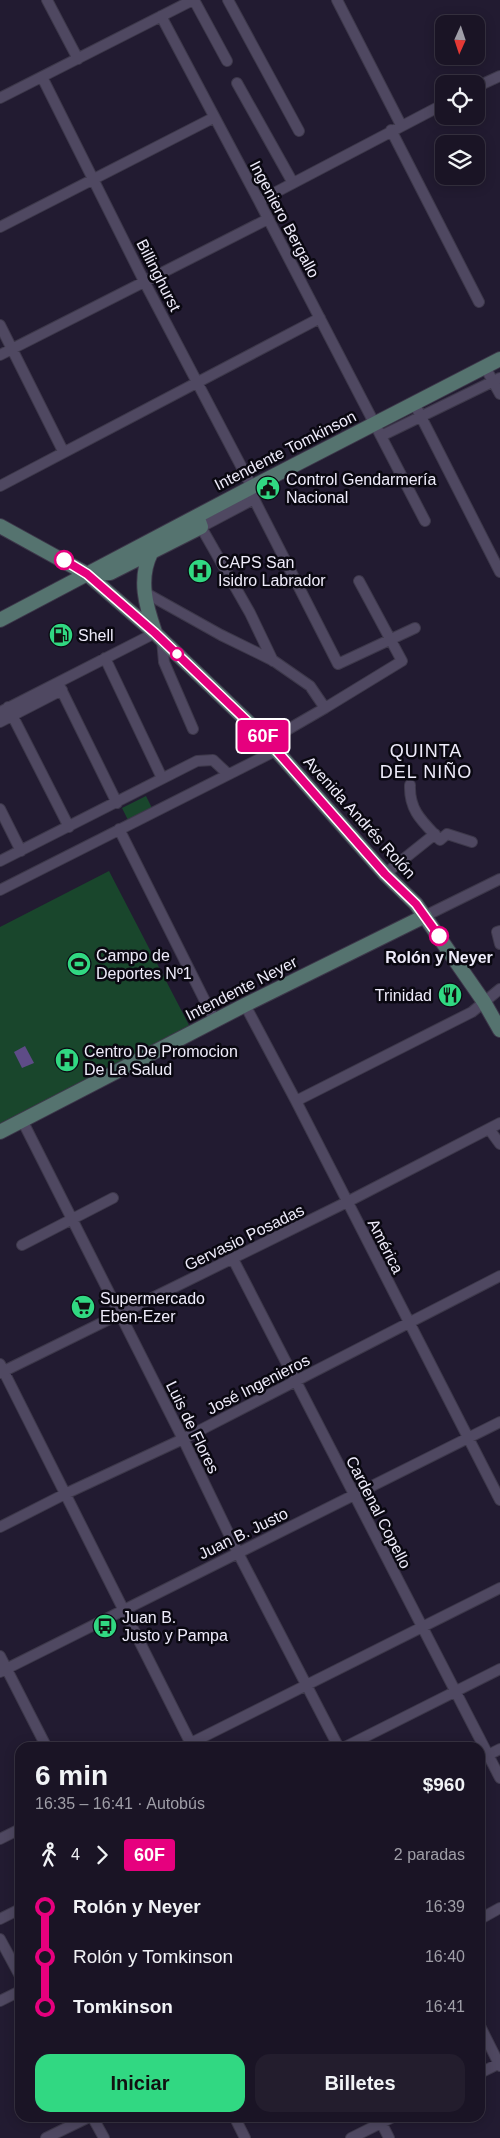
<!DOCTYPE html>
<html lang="es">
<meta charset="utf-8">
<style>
:root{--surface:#1a1425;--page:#231d2d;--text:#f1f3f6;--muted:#9f9ea7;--line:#383342;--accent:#31d882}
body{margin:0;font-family:Arial,sans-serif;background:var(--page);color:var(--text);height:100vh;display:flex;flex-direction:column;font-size:19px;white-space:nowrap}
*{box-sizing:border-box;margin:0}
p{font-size:16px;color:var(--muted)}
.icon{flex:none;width:28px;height:28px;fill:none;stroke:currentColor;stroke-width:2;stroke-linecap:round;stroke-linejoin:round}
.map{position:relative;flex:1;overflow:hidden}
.side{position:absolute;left:15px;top:1742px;width:470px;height:380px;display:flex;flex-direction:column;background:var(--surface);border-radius:15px;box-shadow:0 2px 12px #0003,0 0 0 1px var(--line)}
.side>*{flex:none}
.badge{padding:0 10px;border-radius:4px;font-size:18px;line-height:32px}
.needle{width:32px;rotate:183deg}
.controls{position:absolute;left:435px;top:15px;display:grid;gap:10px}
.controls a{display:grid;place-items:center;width:50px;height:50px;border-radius:10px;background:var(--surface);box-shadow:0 2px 12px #0003,0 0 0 1px var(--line);font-size:25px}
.map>.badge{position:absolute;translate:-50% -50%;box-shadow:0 0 0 2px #fff}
.legs{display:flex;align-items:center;gap:8px;height:55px;padding:0 20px;font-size:16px}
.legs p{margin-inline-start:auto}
.head{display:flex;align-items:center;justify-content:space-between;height:85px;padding:0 20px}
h1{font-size:28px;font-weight:800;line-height:38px}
.action{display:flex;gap:10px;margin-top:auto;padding:10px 20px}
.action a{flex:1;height:58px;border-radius:15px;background:var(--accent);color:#111;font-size:20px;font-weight:800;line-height:58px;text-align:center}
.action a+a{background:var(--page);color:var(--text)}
ul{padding:0 20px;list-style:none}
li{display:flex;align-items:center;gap:18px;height:50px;font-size:19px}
li i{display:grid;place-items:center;width:8px;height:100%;margin:0 6px;background:currentColor}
li i::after{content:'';width:12px;height:12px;margin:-6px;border:4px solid;border-radius:50%;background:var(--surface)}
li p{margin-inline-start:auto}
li:first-child i{background:linear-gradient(#0000 50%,currentColor 0)}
li:last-child i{background:linear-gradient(currentColor 50%,#0000 0)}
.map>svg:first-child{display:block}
.green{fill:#19462c}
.water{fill:#5e4c87}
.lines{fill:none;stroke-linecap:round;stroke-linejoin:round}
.street-casing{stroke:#3d384a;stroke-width:12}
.secondary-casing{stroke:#3d384a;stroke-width:16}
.street{stroke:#4f4861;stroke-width:10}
.secondary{stroke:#55736f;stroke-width:14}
.line-1-casing{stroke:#fff;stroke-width:11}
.line-1{stroke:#e6007e;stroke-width:8}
.stop-1-dot{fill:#fff;stroke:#e6007e;stroke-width:2.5}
.labels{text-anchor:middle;stroke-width:5;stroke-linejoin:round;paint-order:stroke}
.street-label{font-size:16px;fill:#eeebfa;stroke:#0a0811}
.poi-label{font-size:16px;fill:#eeebfa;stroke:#0a0811;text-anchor:start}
.stop-label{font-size:16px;font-weight:bold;fill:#eeebfa;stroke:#0a0811}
.neighbourhood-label{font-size:18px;letter-spacing:1px;fill:#eeebfa;stroke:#0a0811}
</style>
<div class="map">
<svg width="500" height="2138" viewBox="0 0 500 2138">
<rect width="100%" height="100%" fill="#221b31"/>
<path class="green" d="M146 796 152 808 128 820 122 808Z
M109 871 190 1027 0 1124V927Z"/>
<path class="water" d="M25 1046 34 1063 22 1068 14 1052Z"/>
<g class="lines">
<g class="street-casing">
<path id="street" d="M47 0 78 59
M194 0 227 61
M228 0 299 131
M337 0 401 125
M161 16 259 201 425 521
M42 77 144 281 252 487 254 499 338 664 415 628
M237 83 293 183
M476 87 500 76
M0 98 193 0
M391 130 479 302
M259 201 444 104
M0 227 213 118
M0 325 63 451
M0 355 268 219
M485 367 500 394
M414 403 500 572
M381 436 500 378
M0 486 320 318
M254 499 201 527 250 613 273 661
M144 592 221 635 274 661 310 686 325 708 268 741
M162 640 164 662 193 729
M105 658 162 778
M58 683 117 803
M8 707 69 827
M325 708 402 661 359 581
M0 712 155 633
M0 722 62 690
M410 785C409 811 423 822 440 840L447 834 472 842
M0 809 21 851
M119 829 215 1021
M0 861 197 761 213 760 228 774
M385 874 435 834
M0 890 277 750
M425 916 500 879
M500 931 497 932 500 944
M245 1005 296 1101 500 1500
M296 1101 472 1012 500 989
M22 1120 183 1439 238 1553 339 1748
M489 1129 500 1144
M22 1245 113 1198
M233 1259 500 1778
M0 1364 193 1748
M0 1373 349 1201 500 1123
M0 1527 65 1494 183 1439 500 1276
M0 1656 47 1748
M0 1672 500 1422
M181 1748 500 1588
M343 1748 500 1669
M480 1759 500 1749
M0 1839 20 1829
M0 1919 20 1909
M480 1919 500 1908
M0 1939 20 1976
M0 2001 20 1991
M480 2026 500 2066
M480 2073 500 2063
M93 2118 104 2138
M235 2118 245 2138
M379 2118 389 2138
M46 2138 87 2118
M351 2138 391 2118"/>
</g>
<g class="secondary-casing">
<path id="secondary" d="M0 526 87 574 155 633 268 741 385 874 416 904 484 1002 500 1030
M151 553C138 579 146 606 155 632
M90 574 110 573 201 527 197 516
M0 620 252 487 500 359
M0 1132 245 1005 425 916"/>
</g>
<use href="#street" class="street"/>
<use href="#secondary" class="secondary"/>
</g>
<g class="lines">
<g class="line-1-casing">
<path id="line-1" d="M64 560 87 574 155 633 268 741 385 874 416 904 439 936"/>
</g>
<use href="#line-1" class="line-1"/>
</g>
<defs>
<g id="civic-disc" transform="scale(1.25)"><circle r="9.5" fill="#31d882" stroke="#0a0811"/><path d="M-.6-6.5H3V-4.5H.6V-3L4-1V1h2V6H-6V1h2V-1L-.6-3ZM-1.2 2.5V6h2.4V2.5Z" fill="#111"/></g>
<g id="hospital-disc" transform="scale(1.25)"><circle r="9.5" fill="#31d882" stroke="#0a0811"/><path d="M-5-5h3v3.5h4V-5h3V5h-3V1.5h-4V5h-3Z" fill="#111"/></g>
<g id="fuel-disc" transform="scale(1.25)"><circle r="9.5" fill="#31d882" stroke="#0a0811"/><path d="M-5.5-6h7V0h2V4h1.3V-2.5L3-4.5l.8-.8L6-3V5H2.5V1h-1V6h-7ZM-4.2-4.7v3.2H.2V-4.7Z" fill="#111"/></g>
<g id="stadium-disc" transform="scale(1.25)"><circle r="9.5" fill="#31d882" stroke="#0a0811"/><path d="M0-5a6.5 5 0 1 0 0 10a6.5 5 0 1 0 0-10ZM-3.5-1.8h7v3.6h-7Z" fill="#111"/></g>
<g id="restaurant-disc" transform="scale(1.25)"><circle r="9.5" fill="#31d882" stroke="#0a0811"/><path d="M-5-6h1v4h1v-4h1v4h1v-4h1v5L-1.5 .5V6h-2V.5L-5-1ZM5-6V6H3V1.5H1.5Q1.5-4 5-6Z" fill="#111"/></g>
<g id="supermarket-disc" transform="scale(1.25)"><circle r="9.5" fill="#31d882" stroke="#0a0811"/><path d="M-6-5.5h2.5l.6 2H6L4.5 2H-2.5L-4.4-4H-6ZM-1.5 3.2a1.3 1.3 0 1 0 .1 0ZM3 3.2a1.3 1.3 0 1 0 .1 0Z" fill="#111"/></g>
<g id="bus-disc" transform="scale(1.25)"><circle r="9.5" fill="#31d882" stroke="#0a0811"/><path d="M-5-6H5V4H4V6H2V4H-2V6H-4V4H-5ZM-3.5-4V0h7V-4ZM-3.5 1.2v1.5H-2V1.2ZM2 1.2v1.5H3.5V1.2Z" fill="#111"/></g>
</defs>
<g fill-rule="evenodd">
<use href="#civic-disc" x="268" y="488"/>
<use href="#hospital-disc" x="200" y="571"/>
<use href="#fuel-disc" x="61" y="635"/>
<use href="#stadium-disc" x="79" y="964"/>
<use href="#restaurant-disc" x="450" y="995"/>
<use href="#hospital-disc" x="67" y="1060"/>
<use href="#supermarket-disc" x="83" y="1307"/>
<use href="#bus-disc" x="105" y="1626"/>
</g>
<g class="stop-1-dot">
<circle cx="64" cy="560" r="9"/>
<circle cx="177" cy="654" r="6"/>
<circle cx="439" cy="936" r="9"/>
</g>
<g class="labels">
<g class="street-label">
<text transform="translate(285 219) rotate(62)" y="6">Ingeniero Bergallo</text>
<text transform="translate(159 275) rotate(63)" y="6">Billinghurst</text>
<text transform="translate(285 450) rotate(-27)" y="6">Intendente Tomkinson</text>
<text transform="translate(360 817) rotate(48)" y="6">Avenida Andrés Rolón</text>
<text transform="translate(241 988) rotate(-27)" y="6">Intendente Neyer</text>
<text transform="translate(244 1237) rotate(-26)" y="6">Gervasio Posadas</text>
<text transform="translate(386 1246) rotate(63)" y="6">América</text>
<text transform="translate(258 1384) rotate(-27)" y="6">José Ingenieros</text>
<text transform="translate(193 1427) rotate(64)" y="6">Luis de Flores</text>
<text transform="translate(379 1512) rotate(63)" y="6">Cardenal Copello</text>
<text transform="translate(243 1533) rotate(-26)" y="6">Juan B. Justo</text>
</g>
<g class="poi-label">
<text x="286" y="485">Control Gendarmería<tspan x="286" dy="18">Nacional</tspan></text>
<text x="218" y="568">CAPS San<tspan x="218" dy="18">Isidro Labrador</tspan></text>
<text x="78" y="641">Shell</text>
<text x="96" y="961">Campo de<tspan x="96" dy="18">Deportes Nº1</tspan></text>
<text x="432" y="1001" text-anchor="end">Trinidad</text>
<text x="84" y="1057">Centro De Promocion<tspan x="84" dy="18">De La Salud</tspan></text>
<text x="100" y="1304">Supermercado<tspan x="100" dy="18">Eben-Ezer</tspan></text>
<text x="122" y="1623">Juan B.<tspan x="122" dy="18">Justo y Pampa</tspan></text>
</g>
<g class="stop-label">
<text x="439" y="963">Rolón y Neyer</text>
</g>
<g class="neighbourhood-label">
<text x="426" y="757">QUINTA<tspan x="426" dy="21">DEL NIÑO</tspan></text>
</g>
</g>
</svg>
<div class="controls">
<a><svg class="needle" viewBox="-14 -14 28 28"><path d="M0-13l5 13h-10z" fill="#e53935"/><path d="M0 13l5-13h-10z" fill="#9f9ea7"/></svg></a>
<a><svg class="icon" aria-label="locate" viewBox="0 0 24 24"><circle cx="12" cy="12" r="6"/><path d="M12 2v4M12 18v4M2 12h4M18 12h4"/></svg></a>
<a><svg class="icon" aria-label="layers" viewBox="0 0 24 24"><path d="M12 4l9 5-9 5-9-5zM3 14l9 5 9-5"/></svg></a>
</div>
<b class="badge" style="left:263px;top:736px;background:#e6007e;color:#fff">60F</b>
<section class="side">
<div class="head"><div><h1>6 min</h1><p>16:35 – 16:41 · Autobús</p></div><b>$960</b></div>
<div class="legs"><svg class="icon" aria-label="walk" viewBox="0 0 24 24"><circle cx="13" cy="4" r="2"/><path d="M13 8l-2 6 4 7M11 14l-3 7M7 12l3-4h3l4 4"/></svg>4<svg class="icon" aria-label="forward" viewBox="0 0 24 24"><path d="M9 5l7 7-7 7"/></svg><b class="badge" style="background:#e6007e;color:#fff">60F</b><p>2 paradas</p></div>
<ul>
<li><i style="color:#e6007e"></i><b>Rolón y Neyer</b><p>16:39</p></li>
<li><i style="color:#e6007e"></i><span>Rolón y Tomkinson</span><p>16:40</p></li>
<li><i style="color:#e6007e"></i><b>Tomkinson</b><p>16:41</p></li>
</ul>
<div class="action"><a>Iniciar</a><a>Billetes</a></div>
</section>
</div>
